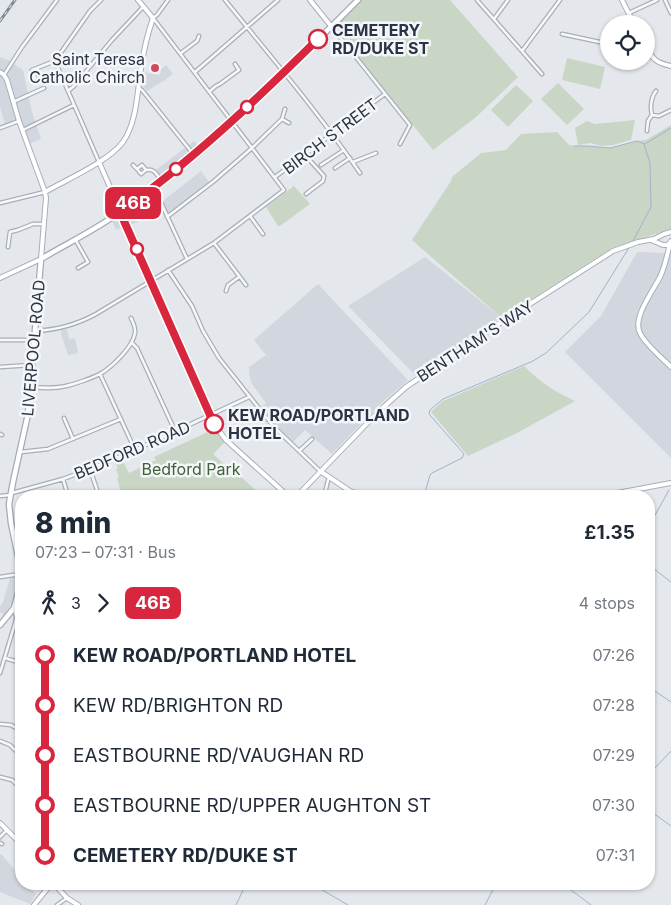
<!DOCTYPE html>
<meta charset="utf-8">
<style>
:root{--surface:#fff;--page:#f6f6f7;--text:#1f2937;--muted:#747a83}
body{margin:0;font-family:Inter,sans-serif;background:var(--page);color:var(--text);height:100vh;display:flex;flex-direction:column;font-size:19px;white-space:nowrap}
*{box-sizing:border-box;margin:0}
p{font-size:16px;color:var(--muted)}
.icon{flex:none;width:28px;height:28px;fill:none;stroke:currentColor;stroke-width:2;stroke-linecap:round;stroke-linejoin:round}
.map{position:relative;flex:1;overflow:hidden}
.details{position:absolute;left:15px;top:490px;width:640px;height:400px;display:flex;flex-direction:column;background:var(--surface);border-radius:20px;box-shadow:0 1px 4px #0004}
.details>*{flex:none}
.badge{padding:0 10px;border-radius:8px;font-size:18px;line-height:32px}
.controls{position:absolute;left:600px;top:15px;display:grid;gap:10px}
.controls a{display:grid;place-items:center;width:55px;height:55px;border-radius:50%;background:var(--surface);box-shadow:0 1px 4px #0004;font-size:25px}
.map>.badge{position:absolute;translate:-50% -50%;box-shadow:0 0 0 2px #fff}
.legs{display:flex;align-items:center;gap:8px;height:55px;padding:0 20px;font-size:16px}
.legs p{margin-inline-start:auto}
.summary{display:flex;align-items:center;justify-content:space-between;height:85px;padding:0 20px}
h1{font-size:28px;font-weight:800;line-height:38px}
ul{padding:0 20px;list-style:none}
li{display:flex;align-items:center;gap:18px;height:50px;font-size:19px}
li i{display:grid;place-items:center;width:8px;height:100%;margin:0 6px;background:currentColor}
li i::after{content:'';width:12px;height:12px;margin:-6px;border:4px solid;border-radius:50%;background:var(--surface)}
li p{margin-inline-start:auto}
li:first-child i{background:linear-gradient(#0000 50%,currentColor 0)}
li:last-child i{background:linear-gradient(currentColor 50%,#0000 0)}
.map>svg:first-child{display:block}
.built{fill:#d2d6de}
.green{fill:#c9d6c5}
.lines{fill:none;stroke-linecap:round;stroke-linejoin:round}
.stream{stroke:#9fb4cc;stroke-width:1}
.street-casing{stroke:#a9aeb7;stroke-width:5}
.secondary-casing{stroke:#a9aeb7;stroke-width:6}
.primary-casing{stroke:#a3abb8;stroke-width:7}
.street{stroke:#f7f8fa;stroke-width:2.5}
.secondary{stroke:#fff;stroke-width:4}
.primary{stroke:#fff;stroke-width:4.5}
.rail-casing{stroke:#7d8696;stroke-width:3}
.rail{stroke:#f4f6f9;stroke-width:1;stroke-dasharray:4;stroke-linecap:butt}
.line-1-casing{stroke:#fff;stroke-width:11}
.line-1{stroke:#d7263d;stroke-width:8}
.stop-1-dot{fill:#fff;stroke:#d7263d;stroke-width:2.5}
.poi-dot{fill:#d1495b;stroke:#f4f6f9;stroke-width:2}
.labels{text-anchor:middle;stroke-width:5;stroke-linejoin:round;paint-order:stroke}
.stop-label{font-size:16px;font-weight:bold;fill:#2b3445;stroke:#f4f6f9;text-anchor:start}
.poi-label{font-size:16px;fill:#2b3445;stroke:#f4f6f9;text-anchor:end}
.street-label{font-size:16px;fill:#2b3445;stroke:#f4f6f9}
.park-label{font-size:16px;fill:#3f6138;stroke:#f4f6f9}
</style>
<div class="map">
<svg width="671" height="905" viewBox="0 0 671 905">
<rect width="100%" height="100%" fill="#e4e7ec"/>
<path class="built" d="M0 57 8 60 23 70 32 112 41 139 29 144 20 119 5 125 0 107Z
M166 65 173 74 164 81H163L147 91 141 83 142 72 160 75 161 69Z
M194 141 199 147 194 154 162 179 156 170Z
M201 171 209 182 168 214 163 201Z
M127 193 135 206 152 193 156 201 136 216 138 222 116 230 105 205Z
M637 252 671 253V458L565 352 601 316Z
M425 257 502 318 490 324 469 338 460 346 416 376 348 306Z
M318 284 408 380 379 405 332 454 305 430 293 442 276 426 263 411 264 409 261 407 266 403 252 384 249 374V367L266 355 254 340Z
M67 329 69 339 74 338 76 342 78 353 68 355 61 334 62 330Z
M21 571V609L10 606 5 616 0 612V607L3 602 10 578Z
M0 854H1L21 877V884H27L36 894 30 904 0 892Z"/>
<path class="green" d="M361 0H450L518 77 475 118 433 150 337 31V23Z
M567 58 605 67 600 89 562 80Z
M558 83 584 109 567 125 541 99Z
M516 85 533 101 508 127 491 110Z
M635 120 631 140 613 145 601 146 590 143 578 145 575 128 587 121 595 124Z
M671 125V229L612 248 502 318 429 255 412 240 451 181 452 177 481 153 506 150 521 134 557 132 569 145 574 146H587L610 148 637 141 646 140Z
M294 186 310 204 280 226H278L266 207Z
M524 366C540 382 555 392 575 401L517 433 468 456 431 412 443 401Z
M208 428 215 430 225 442 213 454 226 466 228 465 234 474 237 473 262 496H122L117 478 119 477 116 469 118 468 115 462 122 459 129 473 156 460 154 457 210 431Z"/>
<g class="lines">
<path class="stream" d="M645 144 671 128
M574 146H587L610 148 637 141 644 144
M632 243 651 207 650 163 644 144
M424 496 430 475 432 473 462 458 464 454 429 414 430 410 443 399 533 361 546 353 589 312 630 246
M649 526 669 490
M649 565 671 582
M649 687 671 702
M649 772 652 771 671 751
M649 810 671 826
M312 884 348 905
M563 884 591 905
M236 905 246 884
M485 905 496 884"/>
<g class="street-casing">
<path id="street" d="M225 0C271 57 319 113 360 173
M477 0 542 74
M665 0 671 13
M629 13 657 0
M494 19 508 0
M331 26 410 125 400 144
M562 34 609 44
M522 51 560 0
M181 53 197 41 199 36
M55 61 99 162
M55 61 90 11 101 0
M195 72 278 0
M4 75 22 47 57 0
M35 78 32 70 55 61
M138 88 142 90 194 155
M68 91 74 86 112 40 143 7
M210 91 216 86 220 84 239 70 235 64
M13 102 44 88
M652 115C650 107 651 97 656 91
M282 119 289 123
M0 128 19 121
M23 130 74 105
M647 131 648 121 652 115 659 116 671 110
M305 155 324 176 323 181 306 194
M353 162 376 153
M133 165 137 169 142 165 146 170C155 168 157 175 161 181
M321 165 344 150
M335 168 350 158
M137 169 141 174 146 170
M275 177C312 150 348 121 385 94
M153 189 157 194 187 259
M0 203 45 192
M250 216 263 234
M167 217 214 181 252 148 282 119 285 109
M75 239 88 262 78 268
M214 243 246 285
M8 247 10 232 18 230 33 224H44
M168 270 192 306 203 331 219 358 274 427 320 471
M226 291 228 285 239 277
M35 331C57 330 76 325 96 314L214 243 284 190 153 18 157 15 168 0
M0 340H34
M132 343 137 348 175 431
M0 367 31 365
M100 374 135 450
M31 387C43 388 54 389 66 386 75 384 92 378 100 374 112 367 133 347 135 333 136 327 133 323 131 318
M64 418 73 439
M0 434 2 435
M299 451 312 439
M21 452 48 449 121 419
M90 469 99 496
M63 479 68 496
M12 493 63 479 90 469 135 450 249 397
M0 496 10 495
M323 496C327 491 326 484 329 478
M0 577 20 574
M15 613 21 612
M5 658 21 663
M0 673 16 620V616L14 610
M0 724 11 725 21 731
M0 741 10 745 18 753
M0 777 12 780 21 789
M0 837 7 830
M0 843 2 844
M57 905 67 898"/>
</g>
<g class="secondary-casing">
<path id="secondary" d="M310 0 331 26
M622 0 634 24
M646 47C653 60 657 63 671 66
M0 72 4 75 7 80 19 121 45 192 46 198 41 259 0 278
M99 162 210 415 220 432 226 440 288 496
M45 192C66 180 109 161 123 142 138 120 137 89 142 63 144 48 148 33 153 18L138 0
M651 240 663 245H668L671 241
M670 244C667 255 665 267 660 277 653 291 632 318 640 333 645 344 662 358 671 367
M320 471 350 491 364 496
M297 496 378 412 406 387 497 325 613 251 638 242 654 239 664 234 671 232
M601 496 671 483
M0 823 21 844
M54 884 67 898 78 905
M34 905 51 884"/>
</g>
<g class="primary-casing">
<path id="primary" d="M0 625 14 608 20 586V566L11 523 9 504 13 482 28 414 41 259C68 243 97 229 123 210 208 150 284 74 358 0"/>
</g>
<use href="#street" class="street"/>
<use href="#secondary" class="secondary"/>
<use href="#primary" class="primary"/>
<g class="rail-casing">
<path id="rail" d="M0 21 15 0"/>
</g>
<use href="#rail" class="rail"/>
</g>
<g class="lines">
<g class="line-1-casing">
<path id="line-1" d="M214 424 120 212C192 161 256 100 318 39"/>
</g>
<use href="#line-1" class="line-1"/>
</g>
<g class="stop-1-dot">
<circle cx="318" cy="39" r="9"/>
<circle cx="247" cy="107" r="6"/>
<circle cx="176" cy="169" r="6"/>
<circle cx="137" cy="249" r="6"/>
<circle cx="214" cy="424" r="9"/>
</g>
<circle class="poi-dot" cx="155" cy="68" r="5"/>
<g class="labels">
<g class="stop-label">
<text x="332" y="36">CEMETERY<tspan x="332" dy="18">RD/DUKE ST</tspan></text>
<text x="228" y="421">KEW ROAD/PORTLAND<tspan x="228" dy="18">HOTEL</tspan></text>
</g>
<g class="poi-label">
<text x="145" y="65">Saint Teresa<tspan x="145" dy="18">Catholic Chirch</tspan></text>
</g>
<g class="street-label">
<text transform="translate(330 136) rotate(-37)" y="6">BIRCH STREET</text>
<text transform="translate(475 341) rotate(-33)" y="6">BENTHAM'S WAY</text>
<text transform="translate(33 348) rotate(-85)" y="6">LIVERPOOL ROAD</text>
<text transform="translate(132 450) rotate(-23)" y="6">BEDFORD ROAD</text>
</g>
<g class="park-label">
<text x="191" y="475">Bedford Park</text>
</g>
</g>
</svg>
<div class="controls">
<a><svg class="icon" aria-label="locate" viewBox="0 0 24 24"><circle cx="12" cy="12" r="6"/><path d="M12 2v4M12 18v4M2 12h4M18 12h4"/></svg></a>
</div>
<b class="badge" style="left:133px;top:203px;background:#d7263d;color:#fff">46B</b>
<section class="details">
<div class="summary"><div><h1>8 min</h1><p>07:23 – 07:31 · Bus</p></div><b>£1.35</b></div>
<div class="legs"><svg class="icon" aria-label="walk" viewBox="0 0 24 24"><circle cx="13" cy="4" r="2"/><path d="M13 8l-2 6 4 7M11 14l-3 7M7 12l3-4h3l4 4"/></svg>3<svg class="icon" aria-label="forward" viewBox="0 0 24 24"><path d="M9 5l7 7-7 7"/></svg><b class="badge" style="background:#d7263d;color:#fff">46B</b><p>4 stops</p></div>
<ul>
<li><i style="color:#d7263d"></i><b>KEW ROAD/PORTLAND HOTEL</b><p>07:26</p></li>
<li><i style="color:#d7263d"></i><span>KEW RD/BRIGHTON RD</span><p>07:28</p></li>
<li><i style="color:#d7263d"></i><span>EASTBOURNE RD/VAUGHAN RD</span><p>07:29</p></li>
<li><i style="color:#d7263d"></i><span>EASTBOURNE RD/UPPER AUGHTON ST</span><p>07:30</p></li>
<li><i style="color:#d7263d"></i><b>CEMETERY RD/DUKE ST</b><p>07:31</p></li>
</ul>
</section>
</div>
